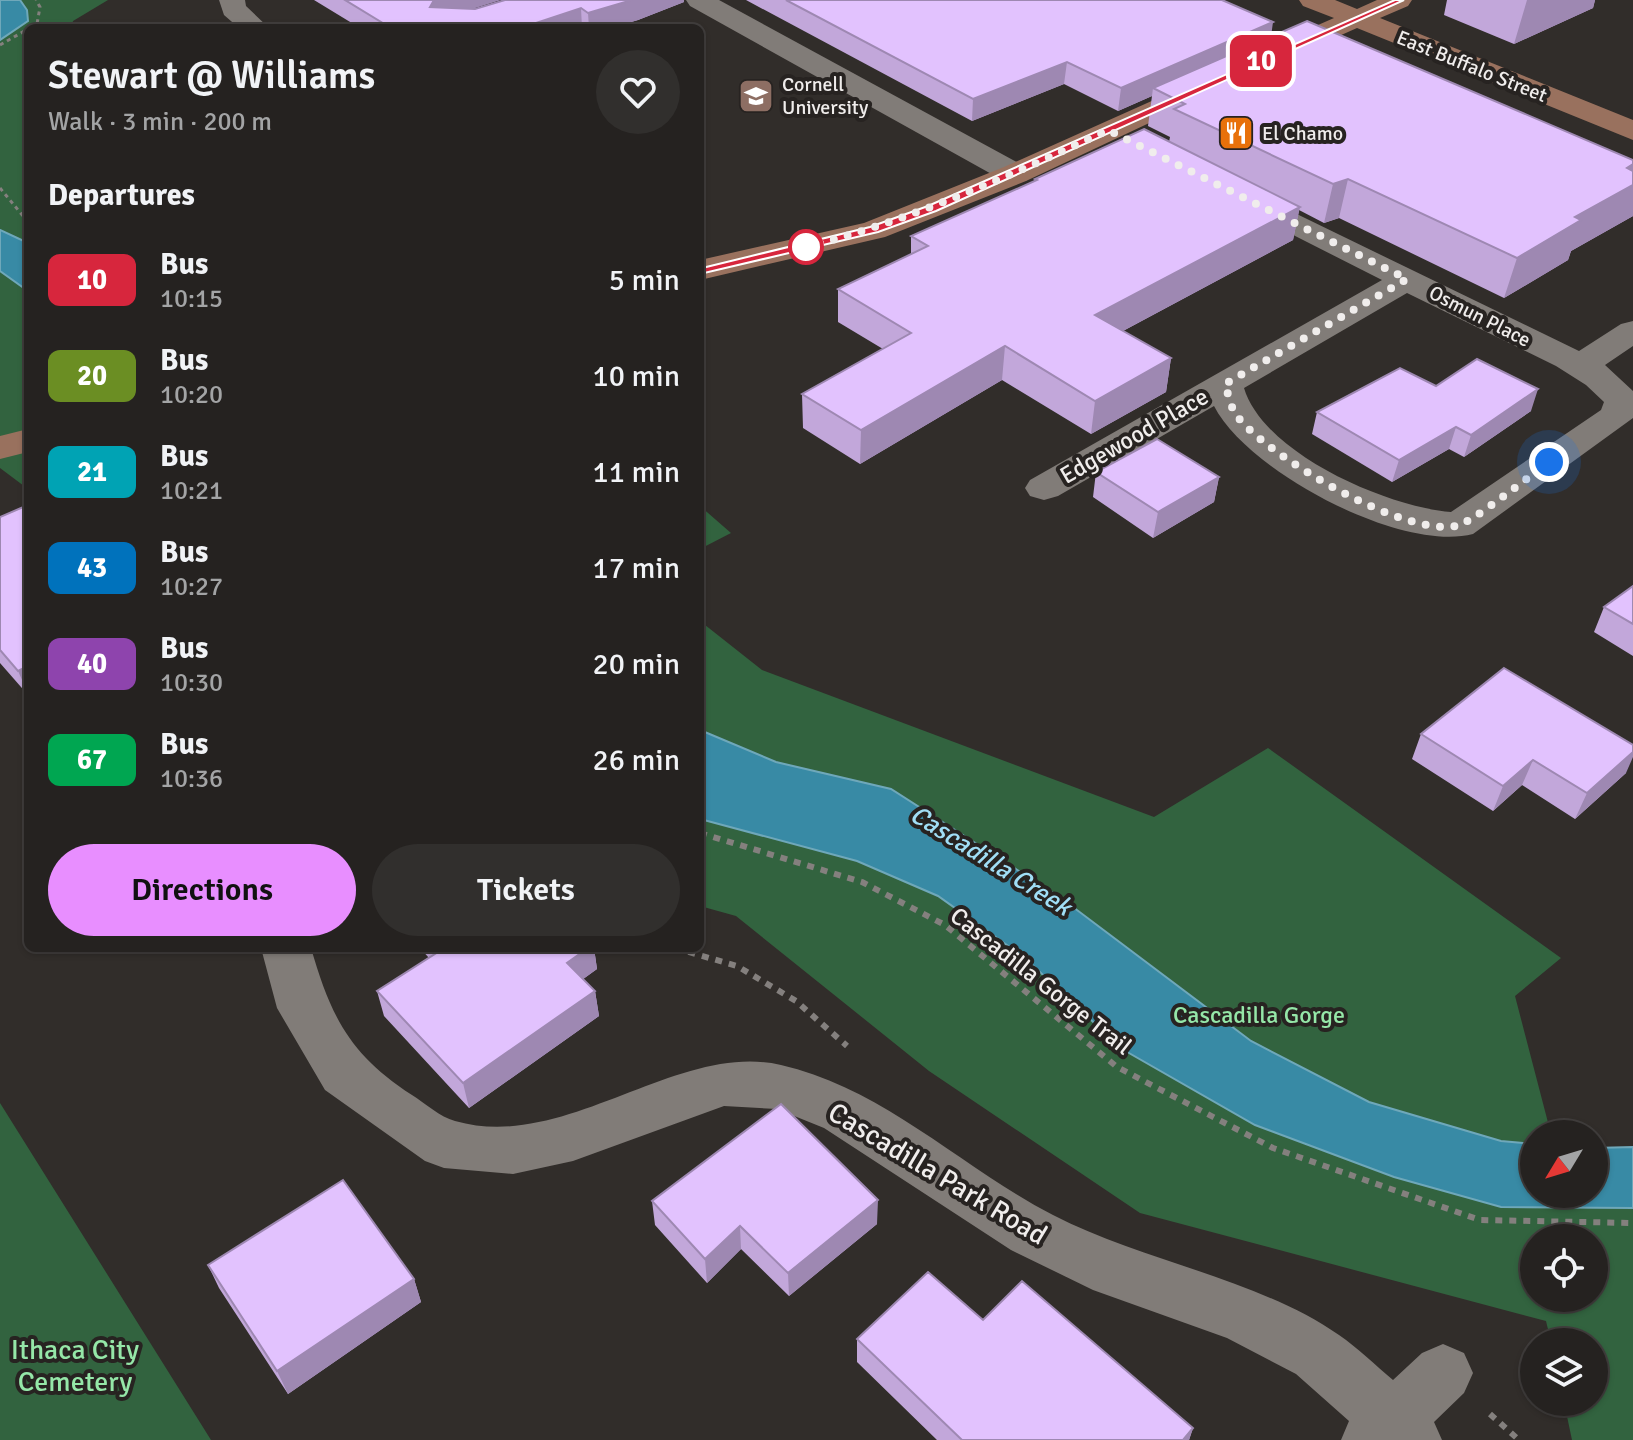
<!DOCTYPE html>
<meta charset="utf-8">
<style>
:root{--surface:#252220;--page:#312f2d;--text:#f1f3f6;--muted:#a3a4a5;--line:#423f3e;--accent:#e88eff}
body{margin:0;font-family:Signika,sans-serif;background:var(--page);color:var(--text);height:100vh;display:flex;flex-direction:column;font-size:30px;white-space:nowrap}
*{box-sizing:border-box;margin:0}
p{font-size:26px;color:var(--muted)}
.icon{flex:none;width:44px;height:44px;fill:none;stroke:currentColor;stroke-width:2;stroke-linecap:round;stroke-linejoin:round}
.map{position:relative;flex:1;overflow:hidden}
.details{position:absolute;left:24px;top:24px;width:680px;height:928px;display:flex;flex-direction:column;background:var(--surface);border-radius:12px;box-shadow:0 2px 6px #0004,0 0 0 2px var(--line)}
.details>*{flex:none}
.badge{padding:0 16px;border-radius:12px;font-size:28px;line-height:52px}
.needle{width:52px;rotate:232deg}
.buttons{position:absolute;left:1520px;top:1120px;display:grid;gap:16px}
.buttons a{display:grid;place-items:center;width:88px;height:88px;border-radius:50%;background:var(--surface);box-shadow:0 2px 6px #0004,0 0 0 2px var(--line);font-size:40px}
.you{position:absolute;width:40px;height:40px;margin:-20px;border:6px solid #fff;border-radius:50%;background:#1a73e8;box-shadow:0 0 0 12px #1a73e833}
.map>.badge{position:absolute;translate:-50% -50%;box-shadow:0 0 0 4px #fff}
h2{padding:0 24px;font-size:30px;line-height:72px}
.round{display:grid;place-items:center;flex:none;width:84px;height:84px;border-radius:42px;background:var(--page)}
.headline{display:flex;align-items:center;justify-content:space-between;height:136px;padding:0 24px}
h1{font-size:38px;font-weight:600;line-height:60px}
.cta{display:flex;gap:16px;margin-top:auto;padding:16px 24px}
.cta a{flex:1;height:92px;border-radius:48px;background:var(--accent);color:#111;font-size:32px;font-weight:600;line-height:92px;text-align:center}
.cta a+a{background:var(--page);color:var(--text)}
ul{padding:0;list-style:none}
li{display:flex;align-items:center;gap:24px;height:96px;padding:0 24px}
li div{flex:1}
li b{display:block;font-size:30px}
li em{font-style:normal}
li .badge{min-width:88px;font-weight:700;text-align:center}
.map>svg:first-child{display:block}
.green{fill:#32633f;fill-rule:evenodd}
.water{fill:#388aa5;stroke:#6fa8ba;stroke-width:2}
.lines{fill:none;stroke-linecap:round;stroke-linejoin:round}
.path-far1{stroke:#84807e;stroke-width:3;stroke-dasharray:4 4;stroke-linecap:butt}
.path{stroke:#84807e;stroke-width:6;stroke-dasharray:7 7;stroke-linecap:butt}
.street{fill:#817c78;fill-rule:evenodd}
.secondary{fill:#99715e;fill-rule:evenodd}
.wall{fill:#c2a7da}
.shaded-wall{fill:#9e88b2}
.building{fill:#e2c2fe;stroke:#9e88b2;stroke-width:2}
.line{fill:#d7263d;stroke:#fff;stroke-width:2}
.walk{stroke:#f0edec;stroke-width:8;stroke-dasharray:0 14.4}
.stop-dot{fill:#fff;stroke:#d7263d;stroke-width:4}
.labels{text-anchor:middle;stroke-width:8;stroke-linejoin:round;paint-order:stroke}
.far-street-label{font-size:20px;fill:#f0edec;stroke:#272321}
.far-poi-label{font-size:20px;fill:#f0edec;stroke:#272321;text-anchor:start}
.street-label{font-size:24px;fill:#f0edec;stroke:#272321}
.park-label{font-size:24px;fill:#95e7a8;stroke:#272321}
.water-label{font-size:26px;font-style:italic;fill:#a0def6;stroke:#272321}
.near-street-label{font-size:28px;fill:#f0edec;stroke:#272321}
.near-park-label{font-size:28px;fill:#95e7a8;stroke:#272321}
</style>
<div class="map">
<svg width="1633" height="1440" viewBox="0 0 1633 1440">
<rect width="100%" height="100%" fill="#312d2a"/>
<path class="green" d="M0 0H108L73 21 71 28H28V489L0 468Z
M700 506 731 533 700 549Z
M700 621 762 670 1154 817 1268 748 1561 958 1515 996 1551 1134H1534V1194H1594L1633 1151V1440H1572L1564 1402H1594V1342H1551L1546 1321 1140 1213 929 1071 736 916 700 906ZM1534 1238H1594V1298H1534Z
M0 1103 211 1440H0Z"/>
<path class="water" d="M0 0H20L27 10 28 21 0 40Z
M0 230 28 243V291L0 271Z
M700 730 776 762 891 789 1061 898 1251 1041 1369 1102 1501 1141 1534 1144V1194H1594V1148L1633 1147V1208L1501 1207 1394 1177 1255 1125 1122 1049 1025 958 938 896 857 861 700 819Z"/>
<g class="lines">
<path class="path-far1" d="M31 28 37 24 40 7 36 0
M0 45 28 29
M0 188 28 222
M28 301V313"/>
<path class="path" d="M700 833 862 882 945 925 1117 1067 1273 1148 1480 1220 1633 1223
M675 948 737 966 796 1001 847 1046
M1490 1414 1519 1440"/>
<path class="street" d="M219 0H245L246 6 269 28H239L224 15Z
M686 0H719L1026 167 1030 174 1026 181H1004L690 6Z
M1243 188 1579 351 1621 324 1633 321V346L1605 365 1633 391V418L1473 534C1401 553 1247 471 1214 406L1058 496 1044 500 1030 496 1025 488 1030 480 1382 280 1232 204 1227 197 1232 190ZM1407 293 1556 366 1586 385 1604 402 1601 410 1451 512C1387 507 1264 454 1244 388Z
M261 948H311C331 1017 350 1055 412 1095 425 1103 440 1117 455 1121 566 1153 676 1041 781 1065 883 1088 962 1168 1053 1215 1142 1261 1259 1279 1339 1335 1358 1348 1375 1365 1393 1380L1422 1353 1443 1344 1464 1353 1473 1373 1464 1393 1434 1422 1442 1440H1341L1349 1421 1296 1374 1227 1338 1093 1290 1011 1250 824 1128 777 1109 724 1106 573 1161 513 1174 444 1168 425 1161 325 1090 277 1008Z"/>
<path class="secondary" d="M1299 0H1335L1357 9 1377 0H1412L1408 6 1380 18 1633 120V140L1357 28 1283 61H1263L1259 55 1263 49 1334 18 1303 6Z
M1203 78 1213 81 1217 87 1213 93 1026 181 885 237 700 280V260L864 223 1004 167Z
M28 429V452L0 459V436Z"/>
</g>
<path class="wall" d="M314 0H500L471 9 684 2 638 20 611 28H360Z
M746 0H1222L1271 37 1633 160V216L1571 251 1568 260 1504 298 1339 218 1324 223 1299 210 1293 240 1123 331 1171 358 1166 392 1091 434 1002 380 860 464 803 428 802 394 883 349 838 322V289L911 254V236L1034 182 1035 179 1169 142 1170 137 1148 126 1152 96 1118 111 1064 84 972 121Z
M1447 0H1595L1593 8 1514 44 1444 15Z
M1436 386 1531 411 1464 457 1449 449 1392 482 1312 434 1317 412Z
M1096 472 1219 477 1214 502 1153 538 1093 497Z
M28 505V695L0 663V517Z
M1633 586V656L1594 632 1604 607Z
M1421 734 1626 773 1575 819 1522 785 1493 811 1412 759Z
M420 948H594L597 969 583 979 595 991 599 1016 469 1108 384 1016 377 991 429 958Z
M652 1201 877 1224 789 1296 741 1249 707 1283 655 1225Z
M208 1265 414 1279 421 1302 288 1394 219 1288Z
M983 1320 1193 1428 1189 1440H937L857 1362V1339Z"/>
<path class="shaded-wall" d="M434 0H500L439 19 430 7Z
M632 0H684V2L638 20 611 28H589L588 13Z
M1527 0H1595L1593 8 1514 44Z
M581 8 582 28H521Z
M1273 22 1270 44 1153 88 1152 96 1118 111 1121 88Z
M1067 62 1064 84 972 121 973 99Z
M1633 164V216L1571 251 1568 260 1504 298 1517 258 1575 217 1627 168Z
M1348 179 1339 218 1324 223 1333 184Z
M1300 207 1293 240 1091 348 1095 315Z
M1005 346 1002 380 860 464 861 430Z
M1171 358 1166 392 1091 434 1095 401Z
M1538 389 1531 411 1464 457 1471 435Z
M1456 427 1449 449 1392 482 1399 460Z
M1219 477 1214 502 1153 538 1158 512Z
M28 666V693L18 671Z
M1633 752V757L1626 773 1575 819 1587 793Z
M1533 760 1522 785 1493 811 1503 786Z
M588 948H594L597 969 571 988 567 963Z
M595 991 599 1016 469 1108 463 1083Z
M878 1200 877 1224 789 1296 788 1273Z
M740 1226 741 1249 707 1283 705 1259Z
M414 1279 421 1302 288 1394 277 1371Z
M1193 1428 1189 1440H1183Z"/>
<path class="building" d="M345 0H434L430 7 475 9 505 0H632L588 13 581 8 521 28H391Z
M786 0H1222L1273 22 1121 88 1067 62 973 99Z
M1307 21 1633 160V164L1627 168 1633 171V185L1575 217 1581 220 1517 258 1348 179 1333 184 1174 109 1185 104 1153 88Z
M1144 129 1300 207 1095 315 1171 358 1095 401 1005 346 861 430 802 394 911 333 838 289 928 246 911 236 1037 180 1035 179Z
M1477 359 1538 389 1471 435 1456 427 1399 460 1317 412 1400 368 1436 386Z
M1157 439 1219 477 1158 512 1096 472Z
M28 505V666L18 671 0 650V517Z
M1633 586V624L1604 607Z
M1504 668 1633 745V752L1587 793 1533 760 1503 786 1421 734Z
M439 948H588L567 963 595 991 463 1083 377 991 441 950Z
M781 1104 878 1200 788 1273 740 1226 705 1259 652 1201Z
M343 1180 414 1279 277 1371 208 1265Z
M928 1272 983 1320 1022 1281 1193 1428 1183 1440H962L857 1339Z"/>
<path class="line" d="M1395 0H1404L936 211 878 232 700 274 694 270 870 227 928 206Z"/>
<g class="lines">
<path class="walk" d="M806 247C912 220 1009 176 1108 130L1407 279 1225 384C1228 393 1230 405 1235 413 1262 454 1410 541 1459 525 1475 520 1531 475 1549 462"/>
</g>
<defs>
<g id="university-square" transform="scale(1.8)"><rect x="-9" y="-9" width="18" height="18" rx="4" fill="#8d6e63" stroke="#272321"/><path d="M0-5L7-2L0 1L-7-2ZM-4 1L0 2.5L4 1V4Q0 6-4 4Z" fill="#fff"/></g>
<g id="restaurant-square" transform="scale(1.8)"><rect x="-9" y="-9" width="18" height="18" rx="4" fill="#e8710a" stroke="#272321"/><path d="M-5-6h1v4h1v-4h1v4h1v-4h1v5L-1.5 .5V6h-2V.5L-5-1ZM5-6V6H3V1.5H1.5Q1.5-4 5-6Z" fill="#fff"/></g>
</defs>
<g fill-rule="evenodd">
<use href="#university-square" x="756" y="96"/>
<use href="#restaurant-square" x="1236" y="133"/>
</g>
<circle class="stop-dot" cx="806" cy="247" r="16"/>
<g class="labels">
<g class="far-street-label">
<text transform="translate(1472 66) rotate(22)" y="7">East Buffalo Street</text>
<text transform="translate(1480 316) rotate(27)" y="7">Osmun Place</text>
</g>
<g class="far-poi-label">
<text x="782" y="91">Cornell<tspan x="782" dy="23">University</tspan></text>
<text x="1262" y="140">El Chamo</text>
</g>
<g class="street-label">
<text transform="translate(1134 436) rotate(-30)" y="8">Edgewood Place</text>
<text transform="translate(1041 981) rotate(38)" y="8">Cascadilla Gorge Trail</text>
</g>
<g class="park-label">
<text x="1259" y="1023">Cascadilla Gorge</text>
</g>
<g class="water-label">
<text transform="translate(991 860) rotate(32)" y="9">Cascadilla Creek</text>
</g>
<g class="near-street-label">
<text transform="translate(938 1173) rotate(31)" y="10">Cascadilla Park Road</text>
</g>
<g class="near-park-label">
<text x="75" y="1359">Ithaca City<tspan x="75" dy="32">Cemetery</tspan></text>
</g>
</g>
</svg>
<div class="buttons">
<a><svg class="needle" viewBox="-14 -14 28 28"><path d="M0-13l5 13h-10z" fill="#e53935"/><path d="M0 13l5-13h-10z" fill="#a3a4a5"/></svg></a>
<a><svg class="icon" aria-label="locate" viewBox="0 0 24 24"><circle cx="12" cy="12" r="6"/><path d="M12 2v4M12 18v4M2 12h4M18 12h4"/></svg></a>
<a><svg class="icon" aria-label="layers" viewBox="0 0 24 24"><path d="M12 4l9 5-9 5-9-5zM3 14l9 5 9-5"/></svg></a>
</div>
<div class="you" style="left:1549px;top:462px"></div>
<b class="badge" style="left:1261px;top:61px;background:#d7263d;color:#fff">10</b>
<section class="details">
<div class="headline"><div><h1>Stewart @ Williams</h1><p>Walk · 3 min · 200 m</p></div><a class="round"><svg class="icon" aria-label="heart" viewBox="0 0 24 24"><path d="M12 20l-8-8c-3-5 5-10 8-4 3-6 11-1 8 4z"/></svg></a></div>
<h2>Departures</h2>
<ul>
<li><span class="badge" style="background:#d7263d;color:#fff">10</span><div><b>Bus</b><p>10:15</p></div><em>5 min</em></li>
<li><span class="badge" style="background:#6b8e23;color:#fff">20</span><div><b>Bus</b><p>10:20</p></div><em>10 min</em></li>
<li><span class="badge" style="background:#00a3b4;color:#fff">21</span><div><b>Bus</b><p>10:21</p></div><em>11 min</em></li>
<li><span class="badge" style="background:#0072bc;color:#fff">43</span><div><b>Bus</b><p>10:27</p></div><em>17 min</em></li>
<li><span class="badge" style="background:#8e44ad;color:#fff">40</span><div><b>Bus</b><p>10:30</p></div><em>20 min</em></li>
<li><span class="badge" style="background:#00a651;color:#fff">67</span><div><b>Bus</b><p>10:36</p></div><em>26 min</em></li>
</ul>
<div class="cta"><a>Directions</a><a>Tickets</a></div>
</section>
</div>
